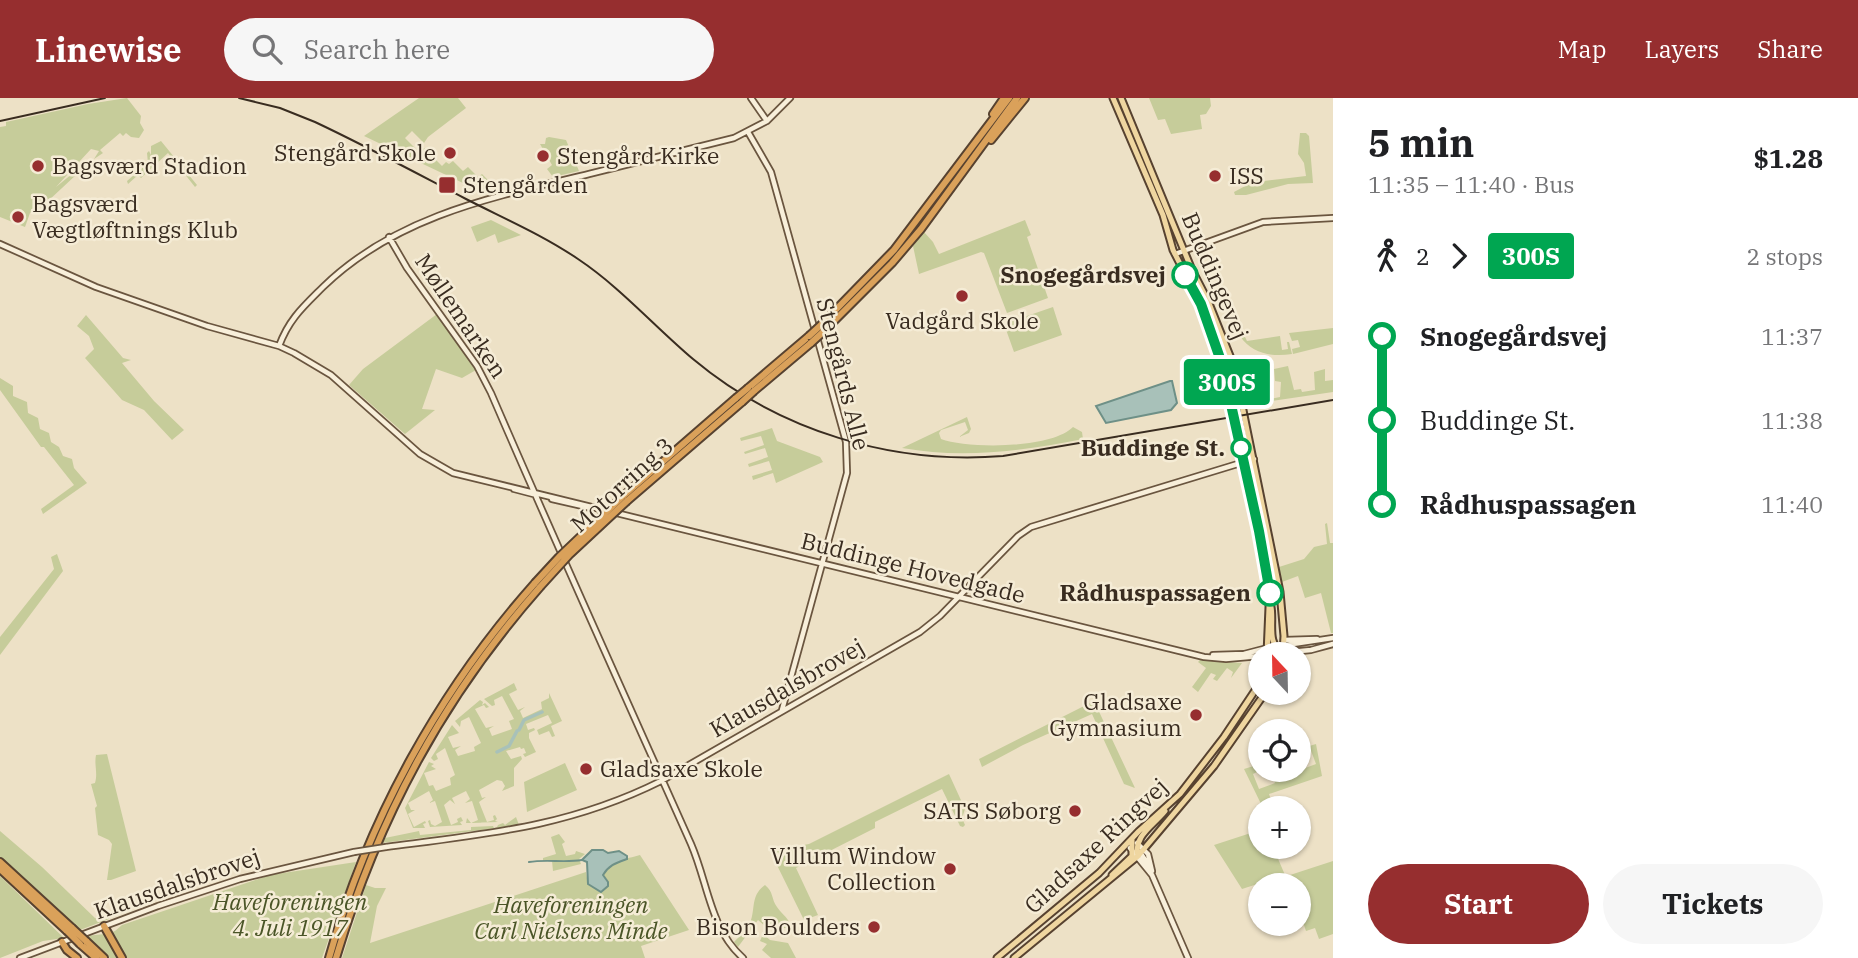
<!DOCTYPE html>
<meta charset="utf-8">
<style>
:root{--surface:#fff;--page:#f6f6f6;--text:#202124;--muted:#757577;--accent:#962e2f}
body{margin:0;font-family:"IBM Plex Serif",serif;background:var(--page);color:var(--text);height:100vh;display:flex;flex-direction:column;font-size:26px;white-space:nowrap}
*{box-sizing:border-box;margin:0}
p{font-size:23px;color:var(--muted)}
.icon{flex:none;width:38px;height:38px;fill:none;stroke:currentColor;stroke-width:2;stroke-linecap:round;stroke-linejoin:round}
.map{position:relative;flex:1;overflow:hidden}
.sheet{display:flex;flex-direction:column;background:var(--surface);width:525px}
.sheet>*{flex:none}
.badge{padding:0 14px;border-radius:5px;font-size:24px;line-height:46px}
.needle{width:46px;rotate:338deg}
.controls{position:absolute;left:1248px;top:544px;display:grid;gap:14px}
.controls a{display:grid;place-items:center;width:63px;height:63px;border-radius:50%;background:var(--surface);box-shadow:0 2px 5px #0004;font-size:35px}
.map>.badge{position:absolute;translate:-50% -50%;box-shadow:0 0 0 4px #fff}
.legs{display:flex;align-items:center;gap:10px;height:77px;padding:0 35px;font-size:23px}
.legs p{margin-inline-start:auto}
.headline{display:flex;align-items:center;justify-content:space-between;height:119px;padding:0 35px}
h1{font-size:38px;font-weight:700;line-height:52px}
.primary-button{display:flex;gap:14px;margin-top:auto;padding:14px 35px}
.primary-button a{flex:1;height:80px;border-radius:42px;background:var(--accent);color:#fff;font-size:28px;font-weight:700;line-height:80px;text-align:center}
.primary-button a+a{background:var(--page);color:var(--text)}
ul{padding:0 35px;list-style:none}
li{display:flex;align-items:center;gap:24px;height:84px;font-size:26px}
li i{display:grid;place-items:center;width:10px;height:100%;margin:0 9px;background:currentColor}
li i::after{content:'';width:18px;height:18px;margin:-9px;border:5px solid;border-radius:50%;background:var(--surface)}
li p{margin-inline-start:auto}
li:first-child i{background:linear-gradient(#0000 50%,currentColor 0)}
li:last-child i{background:linear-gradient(currentColor 50%,#0000 0)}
header{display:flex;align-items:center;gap:42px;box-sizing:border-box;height:98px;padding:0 35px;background:var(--accent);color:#fff}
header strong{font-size:33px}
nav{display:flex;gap:38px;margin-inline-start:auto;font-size:24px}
.search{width:490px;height:63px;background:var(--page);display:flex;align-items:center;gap:18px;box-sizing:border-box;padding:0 24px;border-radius:38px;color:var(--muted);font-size:26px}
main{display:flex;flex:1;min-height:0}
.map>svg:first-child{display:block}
.green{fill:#c6cc9a}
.water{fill:#a8c1b9;stroke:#6e9087;stroke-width:2}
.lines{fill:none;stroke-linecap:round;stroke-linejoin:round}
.stream{stroke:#6e9087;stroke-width:2}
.canal{stroke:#a8c1b9;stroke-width:3.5}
.secondary-casing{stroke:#6a553f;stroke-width:8}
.primary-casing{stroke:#574230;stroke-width:9}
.highway-casing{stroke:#574230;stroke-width:10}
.secondary{stroke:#f8efda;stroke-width:4.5}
.primary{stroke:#efd6a0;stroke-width:5}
.highway{stroke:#daa15a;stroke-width:6}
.tram{stroke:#392c20;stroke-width:2}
.secondary-bridge-casing{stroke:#6a553f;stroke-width:8;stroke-linecap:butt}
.highway-bridge-casing{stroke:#574230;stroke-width:10;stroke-linecap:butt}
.secondary-bridge{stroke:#f8efda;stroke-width:4.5}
.highway-bridge{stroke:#daa15a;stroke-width:6}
.line-1-casing{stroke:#fff;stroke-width:16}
.line-1{stroke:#00a651;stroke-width:10}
.poi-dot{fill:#962e2f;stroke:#f5ecd6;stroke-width:2.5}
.stop-1-dot{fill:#fff;stroke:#00a651;stroke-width:3.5}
.labels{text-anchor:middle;stroke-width:5;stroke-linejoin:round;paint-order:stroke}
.poi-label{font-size:23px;fill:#392c20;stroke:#f5ecd6;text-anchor:start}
.stop-label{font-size:23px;font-weight:bold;fill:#392c20;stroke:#f5ecd6;text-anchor:end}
.street-label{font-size:23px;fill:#392c20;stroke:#f5ecd6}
.park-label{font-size:23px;font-style:italic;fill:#4a5527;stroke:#f5ecd6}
</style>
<header>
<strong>Linewise</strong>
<div class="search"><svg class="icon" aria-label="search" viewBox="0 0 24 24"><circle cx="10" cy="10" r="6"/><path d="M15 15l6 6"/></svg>Search here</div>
<nav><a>Map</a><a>Layers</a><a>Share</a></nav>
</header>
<main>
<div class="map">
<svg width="1333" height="860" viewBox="0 0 1333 860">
<rect width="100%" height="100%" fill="#ede1c6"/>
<path class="green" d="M127 0 141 18 140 25 144 32 139 40 131 39 126 35 123 38 120 35 100 52 103 55 94 61 99 53 91 51 56 89 78 71 77 76 47 104 43 103 30 115 25 129 0 119V29L6 28V24L88 6Z
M419 0H458L466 10 428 39 424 45 412 33 405 40 419 54 424 50 442 68 446 64 449 66 453 63 463 73 468 69 478 79 482 76 495 89 484 95 364 38Z
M1149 0H1210L1211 8 1206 16 1200 17 1202 31 1171 36 1165 21 1158 22Z
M1300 35H1306L1309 38 1313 85 1288 86 1246 97H1235L1234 94 1262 79 1264 83 1306 78 1304 65 1298 56Z
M549 39 566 42 579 73 553 79 547 71 552 67 540 46H545L546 40Z
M161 43 197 87 195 89 168 55 141 80 138 77 128 86 127 83 148 65 147 55 149 53 151 57V48Z
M491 122 521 137 498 145 495 136 477 144 471 129Z
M1025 122 1031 137 1027 139 1048 200 1007 215 984 155 981 154 919 176 913 148 924 134 933 144 939 156Z
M1053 209 1062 237 1014 254 1004 226Z
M437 216 476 272 462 280 436 271 422 311 435 312 405 336 349 287 363 271Z
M86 217 123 260 131 262 122 265 154 303 184 332 172 342 144 312 122 302 85 260 94 251 89 238 77 228Z
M1333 230V246L1293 256 1292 251 1300 249 1298 242 1292 243 1289 235Z
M1243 235 1247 243 1280 238 1282 252 1288 251 1287 244H1289L1292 256C1272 259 1252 256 1240 238Z
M1238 268 1253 299 1260 300 1261 303 1280 299 1281 284 1275 283 1274 271 1288 268 1294 292 1301 291 1302 294 1315 292 1314 274 1325 271V283L1333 282V294L1251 306 1242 287Z
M0 280 13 288V298L27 304 28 315 38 320 40 331 49 335 51 344 59 349 63 358 72 361 74 370 87 385 43 416 41 411 74 387 44 349H41L0 292Z
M967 319 971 331 969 335 959 339 968 332 965 324 941 332 939 335 941 341C968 351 1051 351 1073 329L1082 334 1083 341C1023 353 963 361 902 350Z
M772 330 777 343 820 359 823 364 776 385 773 375 753 382 752 378 772 372 769 363 749 369 748 366 768 359 765 350 745 356 744 354 764 347 761 338 741 343 740 340Z
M1327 425 1330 445H1333V535H1331L1321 495 1305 500 1298 478 1282 484 1279 469 1304 461 1314 449 1327 446 1325 426Z
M57 456 63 473 0 557V539L54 471 51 459Z
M1200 562 1242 565 1231 580 1233 574 1227 570 1217 583 1213 581 1216 577 1211 575 1198 594 1192 589 1206 570 1198 564Z
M514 585 517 592 509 596 518 612 525 609 520 613 523 620 542 611 541 604 549 600V595L562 623 551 628 555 638 552 639 549 633 539 637 537 632 552 625 548 617 526 626 528 632 534 630 535 632 529 635V640L536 654 525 659 523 656 526 655 524 650 521 651 520 649 506 653 511 661 521 658 522 661 514 670V688L502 693 505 688 502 683 497 682 479 692 482 700 486 699 479 704 487 724 494 722 493 718 495 717 497 721 495 723 498 724 466 725 467 720 471 725 478 722 472 703 465 705 470 701 466 693 452 700 455 706 450 702 444 707 451 727 458 724 457 721 461 719 463 723 460 724 462 727 430 729 428 723 430 722 431 726 435 728 442 724 435 703 429 705 433 702 429 693 408 705 411 712H415L408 716 414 729 425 723 426 725 423 726 425 730H413L405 710 429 664 434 666 431 668 436 671 424 675 429 688 433 687 436 693 451 687 450 680 455 677 445 650 436 656 438 661 434 663 431 660 452 627 459 635 448 639 453 650 461 648 455 652 458 658 475 653 474 649 481 645 469 619 461 623 460 629 455 623 480 602 483 604 482 607 485 605 489 609 486 610 484 607 475 611 486 630 494 628 489 631 492 638 512 631 509 623 514 621 502 598 494 602 495 607 492 608 484 601Z
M1094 603 1135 690 1124 686 1092 616 1023 647 982 669 979 661Z
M1316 646 1322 678 1269 696 1271 702 1268 703 1271 710H1263L1244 671 1260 666 1255 670 1257 674 1253 676 1259 691 1275 685 1273 680 1292 674 1294 678 1300 675V672L1316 666 1310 650 1306 649Z
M107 656 136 773 111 782H107L112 746 109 742 98 737 95 710 97 708 91 686 95 685C98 675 94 667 96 657Z
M565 665 577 692 527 714 524 684Z
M949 676 965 711 962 720 965 727 963 729 960 728 942 691 875 724V730L796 770 818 817 804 822 770 753 809 746Z
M516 719 519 727 382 745 385 740 419 733 420 737 471 732V729L493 728 494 730 497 729 498 727 503 725 505 727Z
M1260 732V749H1273L1285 777 1242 791 1214 747Z
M0 733 42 769 95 820 107 817 109 821 80 832 0 760Z
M559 736 565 744 562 746 566 758 575 756 576 753 585 756 579 761 581 766 553 773 552 763H543V760L556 756 551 739Z
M640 757 689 832 641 848 645 860H342L366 787 375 790H386L377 808 370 845 586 774 588 786 601 794 608 788 607 781 603 777C610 763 626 761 640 757Z
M1333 763V836L1319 841 1315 830 1306 833 1299 812 1298 788 1290 787 1287 778Z
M356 764 322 860H110L85 838 105 836 115 833 122 827 270 777Z
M0 778 64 840 43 843 0 860Z
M765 787C774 794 771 801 777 809 783 818 789 819 791 830H775L768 825 765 828 758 822 738 849 734 844C739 839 746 832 750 825 756 810 750 798 765 787Z
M763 836 770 842 788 845 796 860H771L762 852 767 846 760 843Z"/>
<path class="water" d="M1170 283H1172L1177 305 1171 312 1106 325 1096 308Z
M592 752H603L608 755 619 753 627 758V761C616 765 609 767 603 777L608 784V788L601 794 588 786 587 764 582 762Z"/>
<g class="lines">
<path class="stream" d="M529 764C547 761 564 765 582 762"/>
<path class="canal" d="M519 632 524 622 542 614
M497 654 509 648 517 633"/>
<g class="secondary-casing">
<path id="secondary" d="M751 0 767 23
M748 34 771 74 846 344 847 375 782 612
M389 139 407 170 477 268 491 295C556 446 624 596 691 746 708 785 710 831 743 860
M0 146 96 189 207 228 279 248 294 255 331 277 420 356 453 375 1204 559 1226 561 1260 558
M1175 156 1263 124 1333 120
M279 248C289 221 303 209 323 189 396 118 493 99 589 76 637 64 686 52 734 40L767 23 790 0
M514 391 537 397
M552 401 591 410
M1284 542 1317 541
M1269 556 1311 552 1333 546
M1213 557 1244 556 1267 550 1333 540
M1137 745 1148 756 1152 773
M386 749C486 736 569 729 661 683L920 534 940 518 1018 438 1031 429 1254 361
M1130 750 1152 777 1188 860
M1140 754 1150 770
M20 860 158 808 240 781 354 754"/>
</g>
<g class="primary-casing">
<path id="primary" d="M1113 0 1163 117 1173 152 1201 207 1222 266 1270 486 1267 556
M1121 0 1192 172 1208 203 1234 268 1280 494 1284 538 1283 556
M1271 509C1274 524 1266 547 1283 554
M1138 758C1133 738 1154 727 1165 713
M1112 777 1132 758V741
M997 860 1099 775 1139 733 1180 696 1224 639 1260 585
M1014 860 1138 758 1214 668 1265 595"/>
</g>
<g class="highway-casing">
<path id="highway" d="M993 16 1004 0
M991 42 1025 0
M821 227 894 152 1009 0
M823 234 892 165 921 131 1017 0
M748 290 809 238
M754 293 811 245
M622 399 736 300
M627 403 742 304
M0 764 72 830
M0 771 67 833
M104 828 122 860
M86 843 104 860
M62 844 67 852 77 860
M80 846 96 860
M329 860C368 721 440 592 535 485
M336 860C378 720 443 599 540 489"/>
</g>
<use href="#secondary" class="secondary"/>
<use href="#primary" class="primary"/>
<use href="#highway" class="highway"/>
<path class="tram" d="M239 0 280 10 315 24C366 48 416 75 466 101 503 120 543 137 578 161 620 189 654 228 693 261 779 333 892 367 1003 358L1333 302
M0 23 105 0"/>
<g class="secondary-bridge-casing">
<path id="secondary-bridge" d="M354 754 386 749"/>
</g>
<g class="highway-bridge-casing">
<path id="highway-bridge" d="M809 238 821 227
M811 245 823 234
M736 300 748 290
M742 304 754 293
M535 485 559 459 622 399
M540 489 570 456 627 403
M72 830 86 843
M67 833 80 846"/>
</g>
<use href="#secondary-bridge" class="secondary-bridge"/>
<use href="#highway-bridge" class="highway-bridge"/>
</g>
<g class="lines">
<g class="line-1-casing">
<path id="line-1" d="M1185 177 1201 206 1222 266 1259 433 1270 495"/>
</g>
<use href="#line-1" class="line-1"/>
</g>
<g class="poi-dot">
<circle cx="450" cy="55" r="7"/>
<circle cx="543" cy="58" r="7"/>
<circle cx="38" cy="68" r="7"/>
<circle cx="1215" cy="78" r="7"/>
<rect x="438" y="78" width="18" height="18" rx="3.5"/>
<circle cx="18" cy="119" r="7"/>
<circle cx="962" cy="198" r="7"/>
<circle cx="1196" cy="617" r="7"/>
<circle cx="586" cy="671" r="7"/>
<circle cx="1075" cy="713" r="7"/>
<circle cx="950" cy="771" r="7"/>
<circle cx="874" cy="829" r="7"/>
</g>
<g class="stop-1-dot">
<circle cx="1185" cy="177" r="12"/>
<circle cx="1241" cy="350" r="9"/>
<circle cx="1270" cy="495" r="12"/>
</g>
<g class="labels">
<g class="poi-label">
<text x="436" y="63" text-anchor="end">Stengård Skole</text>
<text x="557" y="66">Stengård Kirke</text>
<text x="52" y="76">Bagsværd Stadion</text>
<text x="1229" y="86">ISS</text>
<text x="463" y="95">Stengården</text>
<text x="32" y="114">Bagsværd<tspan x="32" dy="26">Vægtløftnings Klub</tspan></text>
<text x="962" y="231" text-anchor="middle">Vadgård Skole</text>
<text x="1182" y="612" text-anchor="end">Gladsaxe<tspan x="1182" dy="26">Gymnasium</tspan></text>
<text x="600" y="679">Gladsaxe Skole</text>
<text x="1061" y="721" text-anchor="end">SATS Søborg</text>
<text x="936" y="766" text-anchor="end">Villum Window<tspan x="936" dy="26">Collection</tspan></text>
<text x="860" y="837" text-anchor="end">Bison Boulders</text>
</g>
<g class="stop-label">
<text x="1166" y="185">Snogegårdsvej</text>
<text x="1225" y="358">Buddinge St.</text>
<text x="1251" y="503">Rådhuspassagen</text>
</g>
<g class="street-label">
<text transform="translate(1215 178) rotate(67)" y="8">Buddingevej</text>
<text transform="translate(461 218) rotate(56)" y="8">Møllemarken</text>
<text transform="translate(843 276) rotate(76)" y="8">Stengårds Alle</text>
<text transform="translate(622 387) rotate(-42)" y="8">Motorring 3</text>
<text transform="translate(913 470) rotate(14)" y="8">Buddinge Hovedgade</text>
<text transform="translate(787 590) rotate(-30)" y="8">Klausdalsbrovej</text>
<text transform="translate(1096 748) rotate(-43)" y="8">Gladsaxe Ringvej</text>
<text transform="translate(177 786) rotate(-19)" y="8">Klausdalsbrovej</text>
</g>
<g class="park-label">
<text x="290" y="812">Haveforeningen<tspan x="290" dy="26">4. Juli 1917</tspan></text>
<text x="571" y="815">Haveforeningen<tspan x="571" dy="26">Carl Nielsens Minde</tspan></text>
</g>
</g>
</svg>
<div class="controls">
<a><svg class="needle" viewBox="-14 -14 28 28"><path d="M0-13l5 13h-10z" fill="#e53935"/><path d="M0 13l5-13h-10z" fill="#757577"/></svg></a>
<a><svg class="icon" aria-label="locate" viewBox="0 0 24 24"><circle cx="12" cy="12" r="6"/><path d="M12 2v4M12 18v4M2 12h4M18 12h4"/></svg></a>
<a>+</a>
<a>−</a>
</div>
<b class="badge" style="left:1227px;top:284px;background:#00a651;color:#fff">300S</b>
</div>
<section class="sheet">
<div class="headline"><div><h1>5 min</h1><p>11:35 – 11:40 · Bus</p></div><b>$1.28</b></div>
<div class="legs"><svg class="icon" aria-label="walk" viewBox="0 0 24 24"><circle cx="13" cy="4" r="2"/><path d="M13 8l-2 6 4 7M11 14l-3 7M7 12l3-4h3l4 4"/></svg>2<svg class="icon" aria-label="forward" viewBox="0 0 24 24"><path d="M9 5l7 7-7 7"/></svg><b class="badge" style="background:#00a651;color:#fff">300S</b><p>2 stops</p></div>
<ul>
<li><i style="color:#00a651"></i><b>Snogegårdsvej</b><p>11:37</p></li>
<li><i style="color:#00a651"></i><span>Buddinge St.</span><p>11:38</p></li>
<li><i style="color:#00a651"></i><b>Rådhuspassagen</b><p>11:40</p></li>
</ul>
<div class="primary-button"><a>Start</a><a>Tickets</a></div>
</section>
</main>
